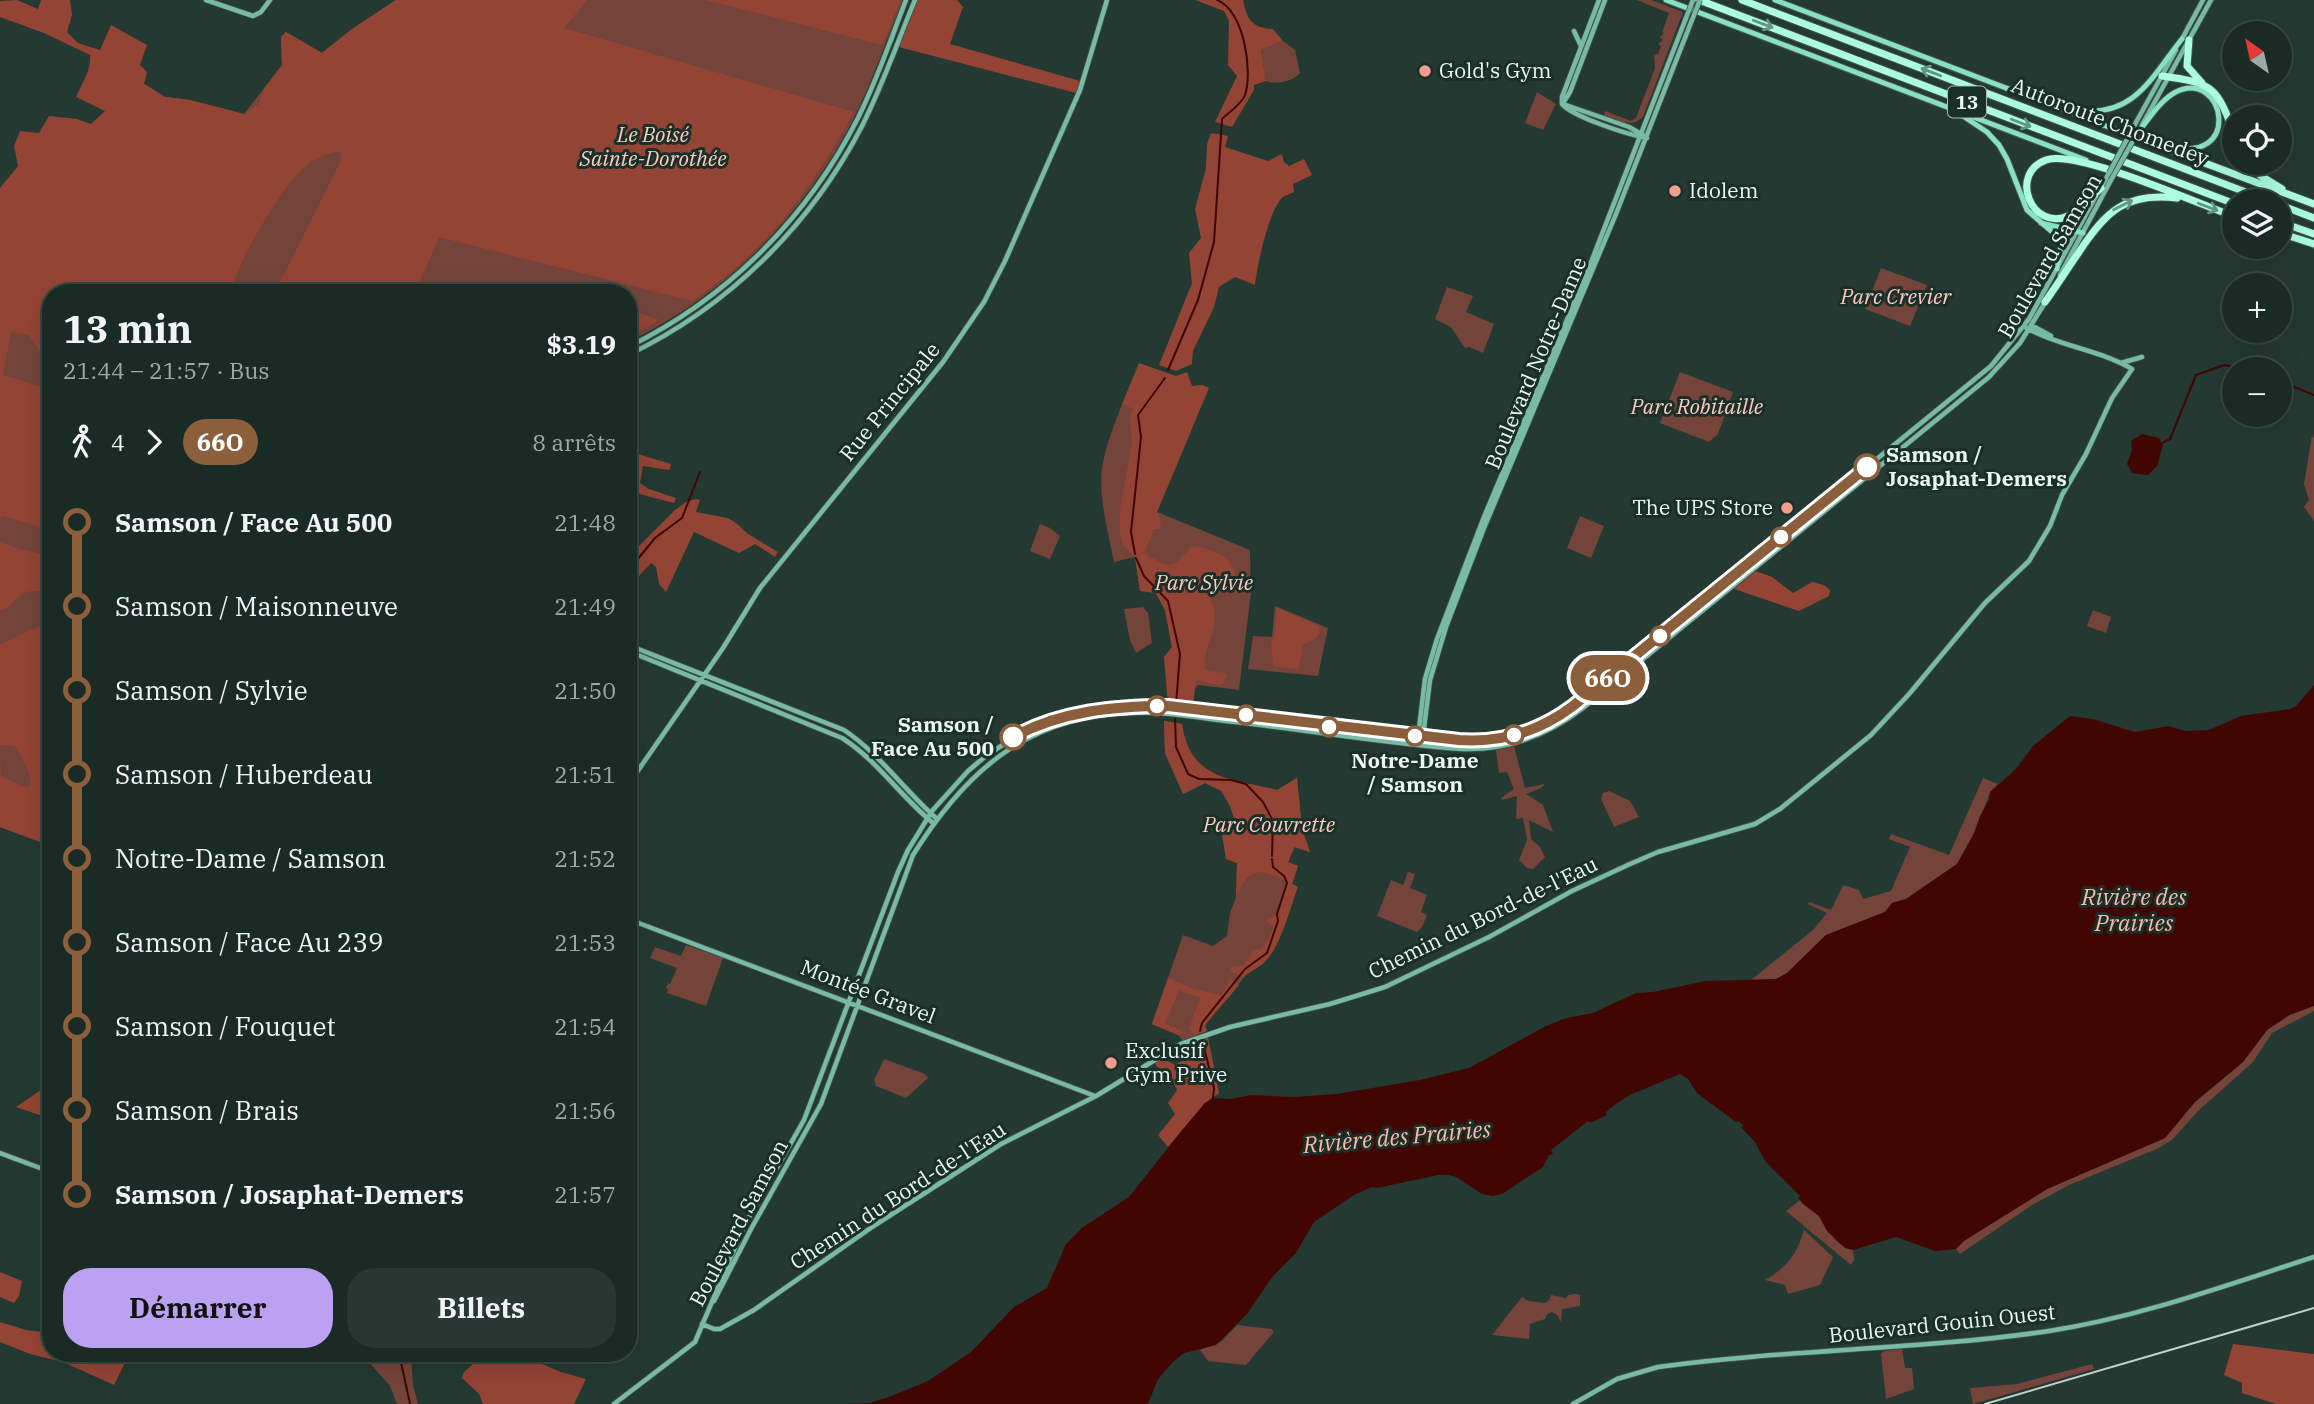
<!DOCTYPE html>
<html lang="fr">
<meta charset="utf-8">
<style>
:root{--surface:#1a2b25;--page:#273732;--text:#f1f3f6;--muted:#9fa7a7;--line:#384742;--accent:#bca0f2}
body{margin:0;font-family:"IBM Plex Serif",serif;background:var(--page);color:var(--text);height:100vh;display:flex;flex-direction:column;font-size:26px;white-space:nowrap}
*{box-sizing:border-box;margin:0}
p{font-size:23px;color:var(--muted)}
.icon{flex:none;width:38px;height:38px;fill:none;stroke:currentColor;stroke-width:2;stroke-linecap:round;stroke-linejoin:round}
.map{position:relative;flex:1;overflow:hidden}
.side{position:absolute;left:42px;top:284px;width:595px;height:1078px;display:flex;flex-direction:column;background:var(--surface);border-radius:28px;box-shadow:0 7px 28px #0002,0 0 0 2px var(--line)}
.side>*{flex:none}
.badge{padding:0 14px;border-radius:23px;font-size:24px;line-height:46px}
.needle{width:46px;rotate:326deg}
.tools{position:absolute;left:2222px;top:21px;display:grid;gap:14px}
.tools a{display:grid;place-items:center;width:70px;height:70px;border-radius:50%;background:var(--surface);box-shadow:0 7px 28px #0002,0 0 0 2px var(--line);font-size:35px}
.map>.badge{position:absolute;translate:-50% -50%;box-shadow:0 0 0 4px #fff}
.legs{display:flex;align-items:center;gap:10px;height:77px;padding:0 21px;font-size:23px}
.legs p{margin-inline-start:auto}
.overview{display:flex;align-items:center;justify-content:space-between;height:119px;padding:0 21px}
h1{font-size:38px;font-weight:700;line-height:52px}
.cta{display:flex;gap:14px;margin-top:auto;padding:14px 21px}
.cta a{flex:1;height:80px;border-radius:28px;background:var(--accent);color:#111;font-size:28px;font-weight:700;line-height:80px;text-align:center}
.cta a+a{background:var(--page);color:var(--text)}
ul{padding:0 21px;list-style:none}
li{display:flex;align-items:center;gap:24px;height:84px;font-size:26px}
li i{display:grid;place-items:center;width:10px;height:100%;margin:0 9px;background:currentColor}
li i::after{content:'';width:18px;height:18px;margin:-9px;border:5px solid;border-radius:50%;background:var(--surface)}
li p{margin-inline-start:auto}
li:first-child i{background:linear-gradient(#0000 50%,currentColor 0)}
li:last-child i{background:linear-gradient(currentColor 50%,#0000 0)}
.map>svg:first-child{display:block}
.green{fill:#74443a}
.forest{fill:#944435}
.water{fill:#410601}
.lines{fill:none;stroke-linecap:round;stroke-linejoin:round}
.stream{stroke:#410601;stroke-width:2}
.secondary-casing{stroke:#435750;stroke-width:6}
.primary-casing{stroke:#435750;stroke-width:7}
.highway-casing{stroke:#435750;stroke-width:9}
.secondary{stroke:#78baa3;stroke-width:4.5}
.primary{stroke:#89e0c2;stroke-width:5}
.highway{stroke:#acfde0;stroke-width:7}
.tram{stroke:#c3d1cc;stroke-width:2}
.secondary-bridge-casing{stroke:#435750;stroke-width:6;stroke-linecap:butt}
.secondary-bridge{stroke:#78baa3;stroke-width:4.5}
.oneway{stroke:#629684}
.line-1-casing{stroke:#fff;stroke-width:16}
.line-1{stroke:#8b5e3c;stroke-width:10}
.poi-dot{fill:#f49d8c;stroke:#192f27;stroke-width:2.5}
.stop-1-dot{fill:#fff;stroke:#8b5e3c;stroke-width:3.5}
.labels{text-anchor:middle;stroke-width:6;stroke-linejoin:round;paint-order:stroke}
.shield{fill:#192f27;stroke:#abbab4;stroke-width:2}
.shield-label{font-size:19px;font-weight:bold;fill:#e9f6f1}
.poi-label{font-size:21px;fill:#e9f6f1;stroke:#192f27;text-anchor:start}
.street-label{font-size:21px;fill:#e9f6f1;stroke:#192f27}
.park-label{font-size:21px;font-style:italic;fill:#fbcbc1;stroke:#192f27}
.stop-label{font-size:21px;font-weight:bold;fill:#e9f6f1;stroke:#192f27;text-anchor:start}
.water-label{font-size:23px;font-style:italic;fill:#feb7a9;stroke:#192f27}
</style>
<div class="map">
<svg width="2314" height="1404" viewBox="0 0 2314 1404">
<rect width="100%" height="100%" fill="#233931"/>
<path class="green" d="M396 0H903C886 41 871 85 851 124 801 218 724 296 628 342V292H51V846L0 827V210L143 83 165 97 190 100 244 114 282 65 281 37 286 32 322 53 352 29Z
M1637 0H1651L1683 12 1643 117C1631 129 1618 120 1604 116L1605 111 1631 121 1636 118 1655 68 1654 55 1658 54 1661 46 1658 44 1663 40 1660 37 1664 33 1662 32 1669 13Z
M1283 41 1295 50 1300 73C1291 82 1278 85 1266 81L1261 50Z
M1537 92 1556 104 1543 130 1525 123Z
M1881 268 1927 285 1910 326 1865 309Z
M1447 287 1473 296 1466 312 1494 324 1483 353 1469 347 1465 348 1451 327 1435 319Z
M1680 372 1733 392 1718 434 1709 442 1660 423Z
M1122 404 1191 431 1157 512 1250 550 1251 593 1239 690 1198 685 1195 689 1193 708 1164 657 1172 647 1165 610 1156 593 1140 591 1135 557 1114 562C1108 531 1097 494 1103 463 1107 442 1115 423 1122 404Z
M2312 435 2314 438V521L2304 507 2309 500 2304 484Z
M1580 516 1604 526 1591 558 1567 548Z
M1040 524 1050 528 1060 536 1050 559 1030 551Z
M1275 606 1328 628 1318 676 1248 669 1253 636 1272 637Z
M1143 607 1148 613 1152 643 1136 653 1130 640 1124 609Z
M2093 610 2111 617 2106 633 2087 626Z
M1164 721 1182 724C1190 780 1230 779 1277 790L1297 778 1302 829 1310 852 1295 847 1288 862 1298 866 1292 884 1298 887 1272 953 1263 964 1247 974 1205 1025 1207 1031 1183 1041 1178 1035 1152 1024 1183 935 1213 946 1227 936 1230 913 1236 897 1237 863 1226 859 1222 834 1237 828 1230 806 1221 791 1205 783 1183 794 1165 753Z
M1514 746 1525 788 1545 784 1541 788 1526 794 1543 805 1553 832 1529 820 1531 839 1540 847 1545 857 1533 869 1527 868 1519 860 1527 840 1523 818 1516 819 1517 796 1502 800 1501 798 1514 789 1507 772 1499 773 1496 750Z
M1983 778 1998 784 1990 792 1975 833 1957 864 1906 899 1892 903 1885 912 1826 935 1787 973 1776 979 1751 980 1813 930 1827 913 1808 904 1809 902 1831 910 1843 885 1859 890 1863 899 1891 891 1910 847 1889 839 1891 834 1949 855Z
M1609 791 1630 801 1639 817 1614 827 1601 799 1603 793Z
M1408 872 1415 874 1410 888 1427 895 1421 912 1427 915 1422 927 1417 932 1377 916 1391 880 1403 885Z
M686 945 723 958 706 1006 667 993 668 989 666 988 668 983 670 984 677 968 650 958 655 947 681 956Z
M2314 1006V1011L2272 1033 2253 1062 2198 1111 2173 1139 2159 1148 2069 1185 2032 1205 1960 1254 1956 1249 1963 1241 2047 1189 2165 1138 2195 1102 2243 1062 2267 1030 2290 1015Z
M884 1059 925 1074 928 1078 906 1098 876 1086 874 1080Z
M1800 1200C1805 1207 1812 1208 1818 1214 1830 1227 1831 1244 1853 1250L1854 1260 1851 1265 1786 1211Z
M1804 1230 1833 1257 1820 1285 1788 1294 1785 1285 1765 1280C1787 1268 1797 1254 1804 1230Z
M1575 1294 1580 1295V1306L1562 1309 1561 1322 1557 1315 1552 1312 1547 1314 1545 1319 1530 1324 1529 1339 1492 1335 1522 1297 1529 1301 1545 1303 1549 1300 1551 1295 1566 1298 1568 1295Z
M1237 1325 1272 1329 1274 1332 1246 1365 1208 1361 1200 1350 1222 1341Z
M1902 1349 1905 1368H1912L1914 1389 1886 1399 1881 1354 1884 1351Z
M361 1353H411L413 1385 418 1404H397L390 1386Z
M2092 1364 2094 1369 1973 1404 1970 1388 2017 1384Z"/>
<path class="forest" d="M17 0 38 9 41 0H70L72 15 67 32 78 43 100 50 111 25 147 45 140 65 147 72 144 84 165 97 190 100 244 114 259 104 264 89 282 65 281 37 286 32 322 53 352 29 396 0H587L564 28 854 112C811 190 767 251 692 301L439 237 420 281 460 292H269L274 290 286 271 335 173 341 160V154L338 151C328 153 316 158 308 164 286 180 234 265 232 292H51V365L28 335 11 331 3 375 38 386 48 385 51 378V530L3 516 0 518V188L18 166 14 146 20 131 39 133 49 116 77 119 91 124 105 111 76 97C82 84 92 68 90 55L44 33 0 17V1Z
M706 0H901L882 45Z
M918 0H957L963 7 950 44 1080 81 1076 93 899 47Z
M1195 0H1243C1247 20 1252 28 1273 29L1283 41 1261 50 1266 81 1254 85V90L1232 127 1215 122 1237 76 1228 65 1229 21 1224 11Z
M1211 133 1228 136 1225 147 1268 161 1282 154 1284 162 1289 166 1304 159 1312 175 1293 184 1294 192C1290 194 1286 195 1283 197 1269 209 1257 266 1255 285L1235 277 1219 287 1214 307 1193 351 1192 364 1176 371 1159 365 1192 283 1189 253 1201 238 1195 209 1206 168 1207 144Z
M628 309 660 320 628 337Z
M1139 363 1176 376 1187 372 1192 386 1202 385 1209 388 1157 512 1161 523 1160 529H1154L1144 553C1176 572 1169 568 1193 546 1205 548 1224 553 1231 564 1236 571 1235 578 1241 585L1240 591 1234 593 1217 580 1212 582 1207 588C1208 598 1215 605 1215 615 1215 635 1202 653 1205 670L1224 673 1227 676 1222 685 1206 683 1199 679 1195 682 1193 708 1168 705 1164 657 1172 647 1165 610 1156 593 1140 591 1135 557 1123 545 1120 532V509L1132 443 1130 416 1133 409 1122 404Z
M628 451 671 464 669 470 643 466 640 483 649 489 676 498 674 503 628 491Z
M696 499 700 500 696 512 728 518 736 523 748 534 778 552 775 557 755 544 739 553 694 532 666 592 659 584 656 567 651 563 628 588V560L636 549 675 510 686 502Z
M0 541C16 551 34 550 51 557V592C41 591 31 589 22 594 13 599 11 609 0 610Z
M1756 571 1772 577 1793 593 1812 582 1824 585 1830 590 1829 596 1799 611 1734 589Z
M1277 608 1319 626 1320 632 1316 638 1303 645 1299 667 1296 669 1273 666 1271 640 1274 638Z
M51 620V846L0 827V757L1 776 26 788 31 784C30 772 22 755 14 746L0 745V645Z
M1164 721 1182 724C1190 780 1230 778 1277 790L1297 778 1302 829 1310 852 1294 847 1288 862 1298 866 1292 884 1298 887C1290 908 1280 951 1262 964 1256 969 1249 972 1243 977L1231 972V967L1244 965 1253 950H1260L1267 942 1274 926 1265 921 1276 916 1286 881C1259 868 1249 867 1236 897L1237 863 1226 859 1222 834 1237 828 1230 806 1222 791 1205 783 1183 794 1165 753Z
M1168 978 1194 989 1221 995 1230 980 1239 985 1205 1025 1207 1031 1194 1035 1189 1028 1200 998 1179 990 1165 1024 1183 1032 1178 1035 1152 1024Z
M1208 1037 1219 1093 1205 1103 1168 1147 1158 1135 1175 1114 1168 1103 1177 1090 1170 1075 1157 1067 1155 1063 1162 1058 1175 1065 1185 1059 1188 1054 1185 1045Z
M51 1083V1119L16 1107Z
M0 1272 22 1281 19 1296 14 1303 0 1297Z
M0 1322 26 1330 51 1333V1353H130L114 1385 63 1362 30 1354 0 1342Z
M2233 1344 2314 1354V1404H2276L2242 1393V1383L2224 1375Z
M473 1353H516L561 1372 586 1379 574 1404H483L479 1394 462 1378 464 1372 473 1364Z"/>
<path class="water" d="M2142 434 2159 438 2163 445 2157 466 2148 475 2132 473 2127 464 2132 450 2131 441Z
M2314 685V1006L2289 1015 2267 1030 2243 1062 2195 1102 2165 1138 2047 1189 1964 1241 1956 1249 1935 1251 1896 1237 1853 1250 1845 1248 1827 1231 1819 1216 1803 1204 1798 1198 1800 1196 1765 1161 1755 1142 1741 1127 1743 1125 1738 1121 1736 1122 1697 1093 1688 1079 1680 1074 1630 1095 1616 1104 1606 1112 1607 1115 1590 1123 1588 1121 1551 1150 1553 1154 1549 1155 1543 1167 1502 1194 1493 1196 1482 1194 1456 1177 1449 1175H1438L1377 1188 1372 1187 1354 1195 1314 1222 1296 1253 1273 1276 1247 1314 1216 1345 1184 1353 1173 1362 1158 1379 1148 1404H843L870 1403 889 1397 928 1381 971 1352 1014 1307 1047 1288 1066 1244 1082 1228 1129 1197 1179 1134 1205 1103 1213 1098 1231 1099 1251 1095 1294 1097 1337 1094 1420 1080 1469 1068 1546 1026 1567 1018 1593 1013 1636 993 1653 992 1706 981 1776 979 1787 973 1826 935 1885 912 1892 903 1906 899 1957 864 1974 833 1980 816 1989 800 1990 792 2016 769 2033 746 2070 716 2093 719 2135 732 2169 726 2185 731 2209 730 2241 716 2290 709 2296 706Z"/>
<g class="lines">
<path class="stream" d="M1168 370 1198 300 1214 242 1222 119C1229 112 1242 104 1245 95 1253 71 1244 10 1217 0
M2280 381 2314 395
M2162 443 2170 439 2196 375 2224 365 2249 369
M1135 554 1131 532 1141 437 1138 415 1165 378
M1136 558 1144 576 1168 601 1180 654 1176 704
M628 571 655 538 682 518 700 472
M1175 718 1176 747 1188 774 1199 779 1231 780 1246 784 1263 802 1273 821 1272 856
M1200 1031 1202 1023 1245 969 1267 953 1278 921 1277 914 1287 883 1284 876 1273 867 1272 859
M1202 1039 1214 1088 1213 1098
M399 1353 410 1404"/>
<g class="secondary-casing">
<path id="secondary" d="M206 0 253 16 261 12 270 0
M1599 0 1562 97V104C1573 117 1629 135 1647 138
M1574 31 1581 46
M2182 39 2203 0
M1563 103 1570 92 1605 0
M1563 104 1629 127 1643 135
M2142 125 2211 0
M2134 126 2176 50
M2101 188 2109 173
M2060 275 2111 180
M2031 325 2051 336
M628 347C728 298 808 217 858 118 877 80 891 39 906 0
M628 355C728 307 810 226 861 128 882 87 897 43 915 0
M2121 363 2142 357
M628 645 844 730C880 754 904 790 936 818
M628 651 842 738C877 760 901 797 933 823
M1418 737 1425 679 1437 639 1484 517 1590 265 1686 18
M1422 744 1430 680 1446 627 1484 528 1616 214 1692 20
M628 785 723 648 760 588 943 362 984 302 1005 261 1080 90 1107 0
M628 919 1095 1096
M0 1153 51 1172
M714 1301 751 1229 821 1104 913 855C965 772 1027 716 1130 713 1162 711 1194 717 1226 721 1305 729 1385 744 1464 749 1508 750 1548 735 1583 708L1989 377 2020 343 2046 301
M702 1324 714 1329H720L754 1310 872 1227 1001 1144 1096 1096 1181 1044 1230 1027 1330 1004 1385 987 1489 937 1572 891 1630 864 1658 852 1755 824 1780 809 1871 735 1910 693 1985 603 2029 561 2050 526 2062 495 2086 454 2112 398 2132 369C2098 349 2057 346 2023 326
M614 1404 695 1342 744 1226 804 1120 898 872 908 850 932 811 968 771 987 755 1020 734 1089 710 1123 706H1168L1465 741C1509 742 1547 727 1581 700L1991 366 2029 319 2096 196
M1573 1404 1617 1379 1658 1367C1788 1349 1920 1350 2049 1331 2140 1317 2227 1285 2314 1257"/>
</g>
<g class="primary-casing">
<path id="primary" d="M1666 0 2086 160
M1775 0 2140 139
M2044 99C2057 103 2069 108 2081 110 2135 118 2154 73 2182 39
M1963 116 1987 132 1999 145 2007 159 2027 210 2058 237 2061 246 2057 269
M2138 132C2149 119 2160 101 2174 93 2225 65 2245 169 2166 145
M2041 223 2083 233"/>
</g>
<g class="highway-casing">
<path id="highway" d="M1699 0 2235 204
M1742 0 2269 201
M2189 40 2187 66 2202 83
M2162 76C2214 83 2217 87 2235 136
M2138 138 2314 204
M2247 163 2261 176 2282 189
M2101 188C2091 197 2081 211 2068 216 2032 232 2008 174 2046 160 2076 149 2199 204 2235 217
M2280 205 2314 218
M2280 222 2314 234
M2280 233 2314 244
M2045 302C2057 285 2068 268 2079 252 2106 211 2126 192 2177 198"/>
</g>
<use href="#secondary" class="secondary"/>
<use href="#primary" class="primary"/>
<use href="#highway" class="highway"/>
<path class="tram" d="M1985 1404 2314 1308"/>
<g class="secondary-bridge-casing">
<path id="secondary-bridge" d="M1686 18 1693 0
M1692 20 1700 0
M2109 173 2134 126
M2111 180 2138 132"/>
</g>
<use href="#secondary-bridge" class="secondary-bridge"/>
</g>
<defs><path id="oneway-shaft" d="M-6 0H5M1.5-3L5.5 0L1.5 3" fill="none" stroke-width="1.6" stroke-linecap="round" stroke-linejoin="round" transform="scale(1.75)"/></defs>
<g class="oneway">
<use href="#oneway-shaft" transform="translate(1763 24) rotate(21)"/>
<use href="#oneway-shaft" transform="translate(1931 72) rotate(-159)"/>
<use href="#oneway-shaft" transform="translate(2021 123) rotate(21)"/>
<use href="#oneway-shaft" transform="translate(2123 205) rotate(-27)"/>
<use href="#oneway-shaft" transform="translate(2208 207) rotate(21)"/>
</g>
<g class="lines">
<g class="line-1-casing">
<path id="line-1" d="M1013 737C1061 711 1114 706 1168 706L1459 740C1501 743 1540 731 1573 706L1867 467"/>
</g>
<use href="#line-1" class="line-1"/>
</g>
<g class="poi-dot">
<circle cx="1425" cy="71" r="7"/>
<circle cx="1675" cy="191" r="7"/>
<circle cx="1787" cy="508" r="7"/>
<circle cx="1111" cy="1063" r="7"/>
</g>
<g class="stop-1-dot">
<circle cx="1867" cy="467" r="12"/>
<circle cx="1781" cy="537" r="9"/>
<circle cx="1660" cy="636" r="9"/>
<circle cx="1157" cy="706" r="9"/>
<circle cx="1246" cy="715" r="9"/>
<circle cx="1329" cy="727" r="9"/>
<circle cx="1514" cy="735" r="9"/>
<circle cx="1415" cy="736" r="9"/>
<circle cx="1013" cy="737" r="12"/>
</g>
<g class="labels">
<rect class="shield" x="1948" y="86.5" width="38" height="31" rx="5"/>
<g class="shield-label">
<text x="1967" y="109">13</text>
</g>
<g class="poi-label">
<text x="1439" y="78">Gold's Gym</text>
<text x="1689" y="198">Idolem</text>
<text x="1773" y="515" text-anchor="end">The UPS Store</text>
<text x="1125" y="1058">Exclusif<tspan x="1125" dy="24">Gym Prive</tspan></text>
</g>
<g class="street-label">
<text transform="translate(2110 122) rotate(21)" y="7">Autoroute Chomedey</text>
<text transform="translate(2050 256) rotate(-60)" y="7">Boulevard Samson</text>
<text transform="translate(1536 363) rotate(-67)" y="7">Boulevard Notre-Dame</text>
<text transform="translate(890 402) rotate(-51)" y="7">Rue Principale</text>
<text transform="translate(1483 918) rotate(-26)" y="7">Chemin du Bord-de-l'Eau</text>
<text transform="translate(868 992) rotate(21)" y="7">Montée Gravel</text>
<text transform="translate(898 1196) rotate(-33)" y="7">Chemin du Bord-de-l'Eau</text>
<text transform="translate(739 1223) rotate(-62)" y="7">Boulevard Samson</text>
<text transform="translate(1942 1324) rotate(-6)" y="7">Boulevard Gouin Ouest</text>
</g>
<g class="park-label">
<text x="653" y="142">Le Boisé<tspan x="653" dy="24">Sainte-Dorothée</tspan></text>
<text x="1896" y="304">Parc Crevier</text>
<text x="1697" y="414">Parc Robitaille</text>
<text x="1204" y="590">Parc Sylvie</text>
<text x="1269" y="832">Parc Couvrette</text>
</g>
<g class="stop-label">
<text x="1886" y="462">Samson /<tspan x="1886" dy="24">Josaphat-Demers</tspan></text>
<text x="994" y="732" text-anchor="end">Samson /<tspan x="994" dy="24">Face Au 500</tspan></text>
<text x="1415" y="768" text-anchor="middle">Notre-Dame<tspan x="1415" dy="24">/ Samson</tspan></text>
</g>
<g class="water-label">
<text x="2134" y="905">Rivière des<tspan x="2134" dy="26">Prairies</tspan></text>
<text transform="translate(1397 1137) rotate(-5)" y="8">Rivière des Prairies</text>
</g>
</g>
</svg>
<div class="tools">
<a><svg class="needle" viewBox="-14 -14 28 28"><path d="M0-13l5 13h-10z" fill="#e53935"/><path d="M0 13l5-13h-10z" fill="#9fa7a7"/></svg></a>
<a><svg class="icon" aria-label="locate" viewBox="0 0 24 24"><circle cx="12" cy="12" r="6"/><path d="M12 2v4M12 18v4M2 12h4M18 12h4"/></svg></a>
<a><svg class="icon" aria-label="layers" viewBox="0 0 24 24"><path d="M12 4l9 5-9 5-9-5zM3 14l9 5 9-5"/></svg></a>
<a>+</a>
<a>−</a>
</div>
<b class="badge" style="left:1608px;top:678px;background:#8b5e3c;color:#fff">66O</b>
<section class="side">
<div class="overview"><div><h1>13 min</h1><p>21:44 – 21:57 · Bus</p></div><b>$3.19</b></div>
<div class="legs"><svg class="icon" aria-label="walk" viewBox="0 0 24 24"><circle cx="13" cy="4" r="2"/><path d="M13 8l-2 6 4 7M11 14l-3 7M7 12l3-4h3l4 4"/></svg>4<svg class="icon" aria-label="forward" viewBox="0 0 24 24"><path d="M9 5l7 7-7 7"/></svg><b class="badge" style="background:#8b5e3c;color:#fff">66O</b><p>8 arrêts</p></div>
<ul>
<li><i style="color:#8b5e3c"></i><b>Samson / Face Au 500</b><p>21:48</p></li>
<li><i style="color:#8b5e3c"></i><span>Samson / Maisonneuve</span><p>21:49</p></li>
<li><i style="color:#8b5e3c"></i><span>Samson / Sylvie</span><p>21:50</p></li>
<li><i style="color:#8b5e3c"></i><span>Samson / Huberdeau</span><p>21:51</p></li>
<li><i style="color:#8b5e3c"></i><span>Notre-Dame / Samson</span><p>21:52</p></li>
<li><i style="color:#8b5e3c"></i><span>Samson / Face Au 239</span><p>21:53</p></li>
<li><i style="color:#8b5e3c"></i><span>Samson / Fouquet</span><p>21:54</p></li>
<li><i style="color:#8b5e3c"></i><span>Samson / Brais</span><p>21:56</p></li>
<li><i style="color:#8b5e3c"></i><b>Samson / Josaphat-Demers</b><p>21:57</p></li>
</ul>
<div class="cta"><a>Démarrer</a><a>Billets</a></div>
</section>
</div>
